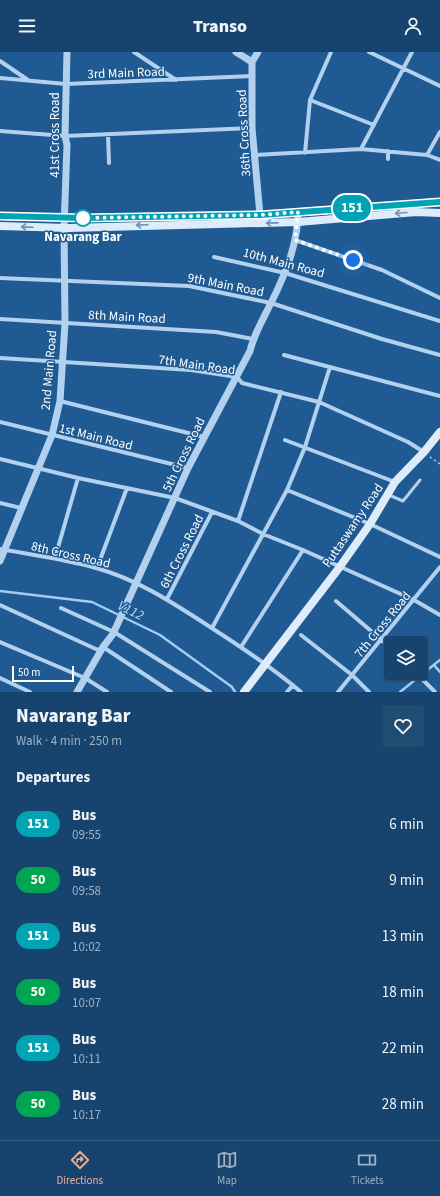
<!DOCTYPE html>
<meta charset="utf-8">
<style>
:root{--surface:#17446e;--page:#204b73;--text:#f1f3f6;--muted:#9eb0c2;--line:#365c81;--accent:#eead8d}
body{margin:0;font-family:"Source Sans 3",sans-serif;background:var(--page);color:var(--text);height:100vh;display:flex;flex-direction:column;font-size:15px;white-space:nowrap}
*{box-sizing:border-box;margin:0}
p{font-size:13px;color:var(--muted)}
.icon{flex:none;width:22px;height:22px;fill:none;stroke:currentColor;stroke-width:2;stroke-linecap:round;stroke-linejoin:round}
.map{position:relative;height:640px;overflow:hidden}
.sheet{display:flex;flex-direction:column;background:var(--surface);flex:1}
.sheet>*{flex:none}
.badge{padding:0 8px;border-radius:13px;font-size:14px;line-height:26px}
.controls{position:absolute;left:384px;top:584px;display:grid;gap:8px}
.controls a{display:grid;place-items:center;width:44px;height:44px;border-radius:4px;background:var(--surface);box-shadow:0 1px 3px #0004,0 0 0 1px var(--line);font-size:20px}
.scale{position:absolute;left:12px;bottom:10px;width:62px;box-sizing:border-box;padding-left:4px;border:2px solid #fff;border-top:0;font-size:11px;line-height:14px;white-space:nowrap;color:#fff;-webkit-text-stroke:3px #1f5a93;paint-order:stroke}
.you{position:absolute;width:20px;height:20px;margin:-10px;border:3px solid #fff;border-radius:50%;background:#1a73e8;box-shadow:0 0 0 6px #1a73e833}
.map>.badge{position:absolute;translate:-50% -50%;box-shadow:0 0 0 2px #fff}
h2{padding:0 16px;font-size:15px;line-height:36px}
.round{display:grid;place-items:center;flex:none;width:42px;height:42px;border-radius:4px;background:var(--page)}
.head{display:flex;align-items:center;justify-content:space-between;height:68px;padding:0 16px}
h1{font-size:19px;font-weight:800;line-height:30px}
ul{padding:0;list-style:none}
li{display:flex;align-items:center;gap:12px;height:56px;padding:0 16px}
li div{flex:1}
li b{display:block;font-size:15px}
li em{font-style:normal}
li .badge{min-width:44px;font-weight:700;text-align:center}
header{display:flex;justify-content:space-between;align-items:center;height:52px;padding:0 16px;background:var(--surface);font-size:18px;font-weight:800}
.tabs{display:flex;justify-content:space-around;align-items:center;height:56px;border-top:1px solid var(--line);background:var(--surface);font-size:11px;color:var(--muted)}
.tabs a{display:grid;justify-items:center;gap:2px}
.tabs .on{color:var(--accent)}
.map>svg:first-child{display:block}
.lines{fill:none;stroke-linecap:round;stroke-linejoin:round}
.stream{stroke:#a4cdef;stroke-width:2.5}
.path{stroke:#b1d1ee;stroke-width:1.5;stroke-dasharray:2 3;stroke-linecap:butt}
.service{stroke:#b1d1ee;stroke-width:3}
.minor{stroke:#b1d1ee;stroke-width:4}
.tertiary{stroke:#b1d1ee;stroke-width:7}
.secondary{stroke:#ddecfa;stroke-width:8}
.oneway{stroke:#6b94bc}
.line-casing{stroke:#fff;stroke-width:9}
.line{stroke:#00a3b4;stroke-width:6}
.walk{stroke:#fff;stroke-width:4;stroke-dasharray:0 7.2}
.stop-dot{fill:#fff;stroke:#00a3b4;stroke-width:2}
.labels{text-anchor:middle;stroke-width:3;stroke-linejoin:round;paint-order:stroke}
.street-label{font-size:13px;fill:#fff;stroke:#1f5a93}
.stop-label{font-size:13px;font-weight:bold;fill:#fff;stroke:#1f5a93}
.water-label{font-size:14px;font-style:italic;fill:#bddbf5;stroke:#1f5a93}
</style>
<header><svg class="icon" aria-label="menu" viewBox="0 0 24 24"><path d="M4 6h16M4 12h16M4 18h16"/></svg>Transo<svg class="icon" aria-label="person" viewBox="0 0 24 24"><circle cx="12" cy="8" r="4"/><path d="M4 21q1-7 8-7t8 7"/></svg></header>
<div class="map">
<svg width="440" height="640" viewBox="0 0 440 640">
<rect width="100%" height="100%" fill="#1f5a93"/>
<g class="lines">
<path class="stream" d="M0 539 92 550 160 583 232 635 235 640
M434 613 440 620
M400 640 440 608"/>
<path class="path" d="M430 405 440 412"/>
<path class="service" d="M389 443 403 449 420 428"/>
<path class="minor" d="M134 0 176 28
M369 0 440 34
M0 9 28 28
M0 26 66 32 252 24
M310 48 374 73
M0 79 65 84 252 76
M108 82 109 111
M361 97 412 0
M305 101 310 48 331 0
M255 103 361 97 427 103 440 108
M427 103 440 80
M388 107V99
M295 188 382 218 440 246
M214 205 285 221 440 269
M0 226 189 234 271 251 382 287 440 303
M0 267 216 280 253 287
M284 303 440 344
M0 306 191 318 237 325 242 331 319 350 408 390 424 400
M60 349 204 385
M0 370 188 416
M285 388 395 430
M0 407 78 426 175 446 238 469 263 482 303 498 414 548 440 563
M287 438 370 472 440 505
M0 451 21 456
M238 469 281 340
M0 497C32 503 64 507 96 516 136 527 170 549 204 571 238 593 270 614 301 640
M55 506 78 426
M97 516 127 436
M167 547 212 460
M336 549 391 596
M0 553 98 598 103 595 171 640
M61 556 114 580 210 640
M212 576 287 438 305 395 330 315
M301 583 352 623 369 640
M0 590 85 626 107 640
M241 595 303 498
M416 621 435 640
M0 626 30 640
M287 640 293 633
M338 640 440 515"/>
<path class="tertiary" d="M236 0 252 10
M258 0 252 10V76L260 163
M0 509 52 383 60 349 65 271 64 176 67 93 65 84 67 0
M77 640 103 595 113 582 188 416 250 299C254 282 263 267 271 251 285 223 298 192 298 160"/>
<path class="secondary" d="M0 164 83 166 260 163 440 150
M0 174 68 176 298 170 416 160 440 161
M244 640 339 516 370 472 395 430 424 400 440 380"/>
</g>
<defs><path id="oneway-shaft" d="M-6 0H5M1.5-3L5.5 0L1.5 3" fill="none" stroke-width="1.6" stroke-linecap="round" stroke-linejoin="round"/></defs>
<g class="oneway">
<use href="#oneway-shaft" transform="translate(401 161) rotate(175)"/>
<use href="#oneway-shaft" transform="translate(272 171) rotate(179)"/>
<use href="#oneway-shaft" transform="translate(142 173) rotate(178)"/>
<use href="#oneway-shaft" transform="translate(27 175) rotate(-178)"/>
</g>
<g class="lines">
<g class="line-casing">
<path id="line" d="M0 164 83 166 260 163 440 150"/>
</g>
<use href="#line" class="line"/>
<path class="walk" d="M83 166 260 163 298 160 295 188 353 208"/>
</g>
<circle class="stop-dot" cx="83" cy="166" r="8"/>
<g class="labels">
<g class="street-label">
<text transform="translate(126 20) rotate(-2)" y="5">3rd Main Road</text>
<text transform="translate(243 81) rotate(-93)" y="5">36th Cross Road</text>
<text transform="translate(54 83) rotate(-90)" y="5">41st Cross Road</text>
<text transform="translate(284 210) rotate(15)" y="5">10th Main Road</text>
<text transform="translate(226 232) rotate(11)" y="5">9th Main Road</text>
<text transform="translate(127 264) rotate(3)" y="5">8th Main Road</text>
<text transform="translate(197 312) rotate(8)" y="5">7th Main Road</text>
<text transform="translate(48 318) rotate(-85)" y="5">2nd Main Road</text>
<text transform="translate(96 384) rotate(14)" y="5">1st Main Road</text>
<text transform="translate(183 402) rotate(-64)" y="5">5th Cross Road</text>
<text transform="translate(352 473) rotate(-56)" y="5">Puttaswamy Road</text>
<text transform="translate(181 499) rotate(-63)" y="5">6th Cross Road</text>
<text transform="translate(71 502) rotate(13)" y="5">8th Cross Road</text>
<text transform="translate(382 572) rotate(-51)" y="5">7th Cross Road</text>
</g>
<g class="stop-label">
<text x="83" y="189">Navarang Bar</text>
</g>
<g class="water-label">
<text transform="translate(131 558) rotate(26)" y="5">V112</text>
</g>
</g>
</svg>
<div class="controls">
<a><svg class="icon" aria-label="layers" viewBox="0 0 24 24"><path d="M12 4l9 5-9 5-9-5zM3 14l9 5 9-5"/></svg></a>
</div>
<div class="scale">50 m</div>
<div class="you" style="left:353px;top:208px"></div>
<b class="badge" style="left:352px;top:156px;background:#00a3b4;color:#fff">151</b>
</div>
<section class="sheet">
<div class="head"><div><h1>Navarang Bar</h1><p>Walk · 4 min · 250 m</p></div><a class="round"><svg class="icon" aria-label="heart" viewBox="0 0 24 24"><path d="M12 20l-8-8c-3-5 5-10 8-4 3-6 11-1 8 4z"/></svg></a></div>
<h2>Departures</h2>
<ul>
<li><span class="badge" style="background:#00a3b4;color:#fff">151</span><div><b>Bus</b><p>09:55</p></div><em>6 min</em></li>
<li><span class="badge" style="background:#00a651;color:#fff">50</span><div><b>Bus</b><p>09:58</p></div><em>9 min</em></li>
<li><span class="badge" style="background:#00a3b4;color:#fff">151</span><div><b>Bus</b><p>10:02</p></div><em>13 min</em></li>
<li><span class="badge" style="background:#00a651;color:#fff">50</span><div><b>Bus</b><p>10:07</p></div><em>18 min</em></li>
<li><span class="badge" style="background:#00a3b4;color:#fff">151</span><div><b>Bus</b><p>10:11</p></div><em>22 min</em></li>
<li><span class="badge" style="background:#00a651;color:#fff">50</span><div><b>Bus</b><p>10:17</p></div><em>28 min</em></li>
</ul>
</section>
<nav class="tabs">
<a class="on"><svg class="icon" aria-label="directions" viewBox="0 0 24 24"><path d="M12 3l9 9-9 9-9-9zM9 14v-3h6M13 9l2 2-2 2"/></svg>Directions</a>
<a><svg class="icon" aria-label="map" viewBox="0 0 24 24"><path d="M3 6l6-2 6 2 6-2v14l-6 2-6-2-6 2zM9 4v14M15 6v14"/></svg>Map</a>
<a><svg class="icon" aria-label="tickets" viewBox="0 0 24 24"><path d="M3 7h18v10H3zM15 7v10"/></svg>Tickets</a>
</nav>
